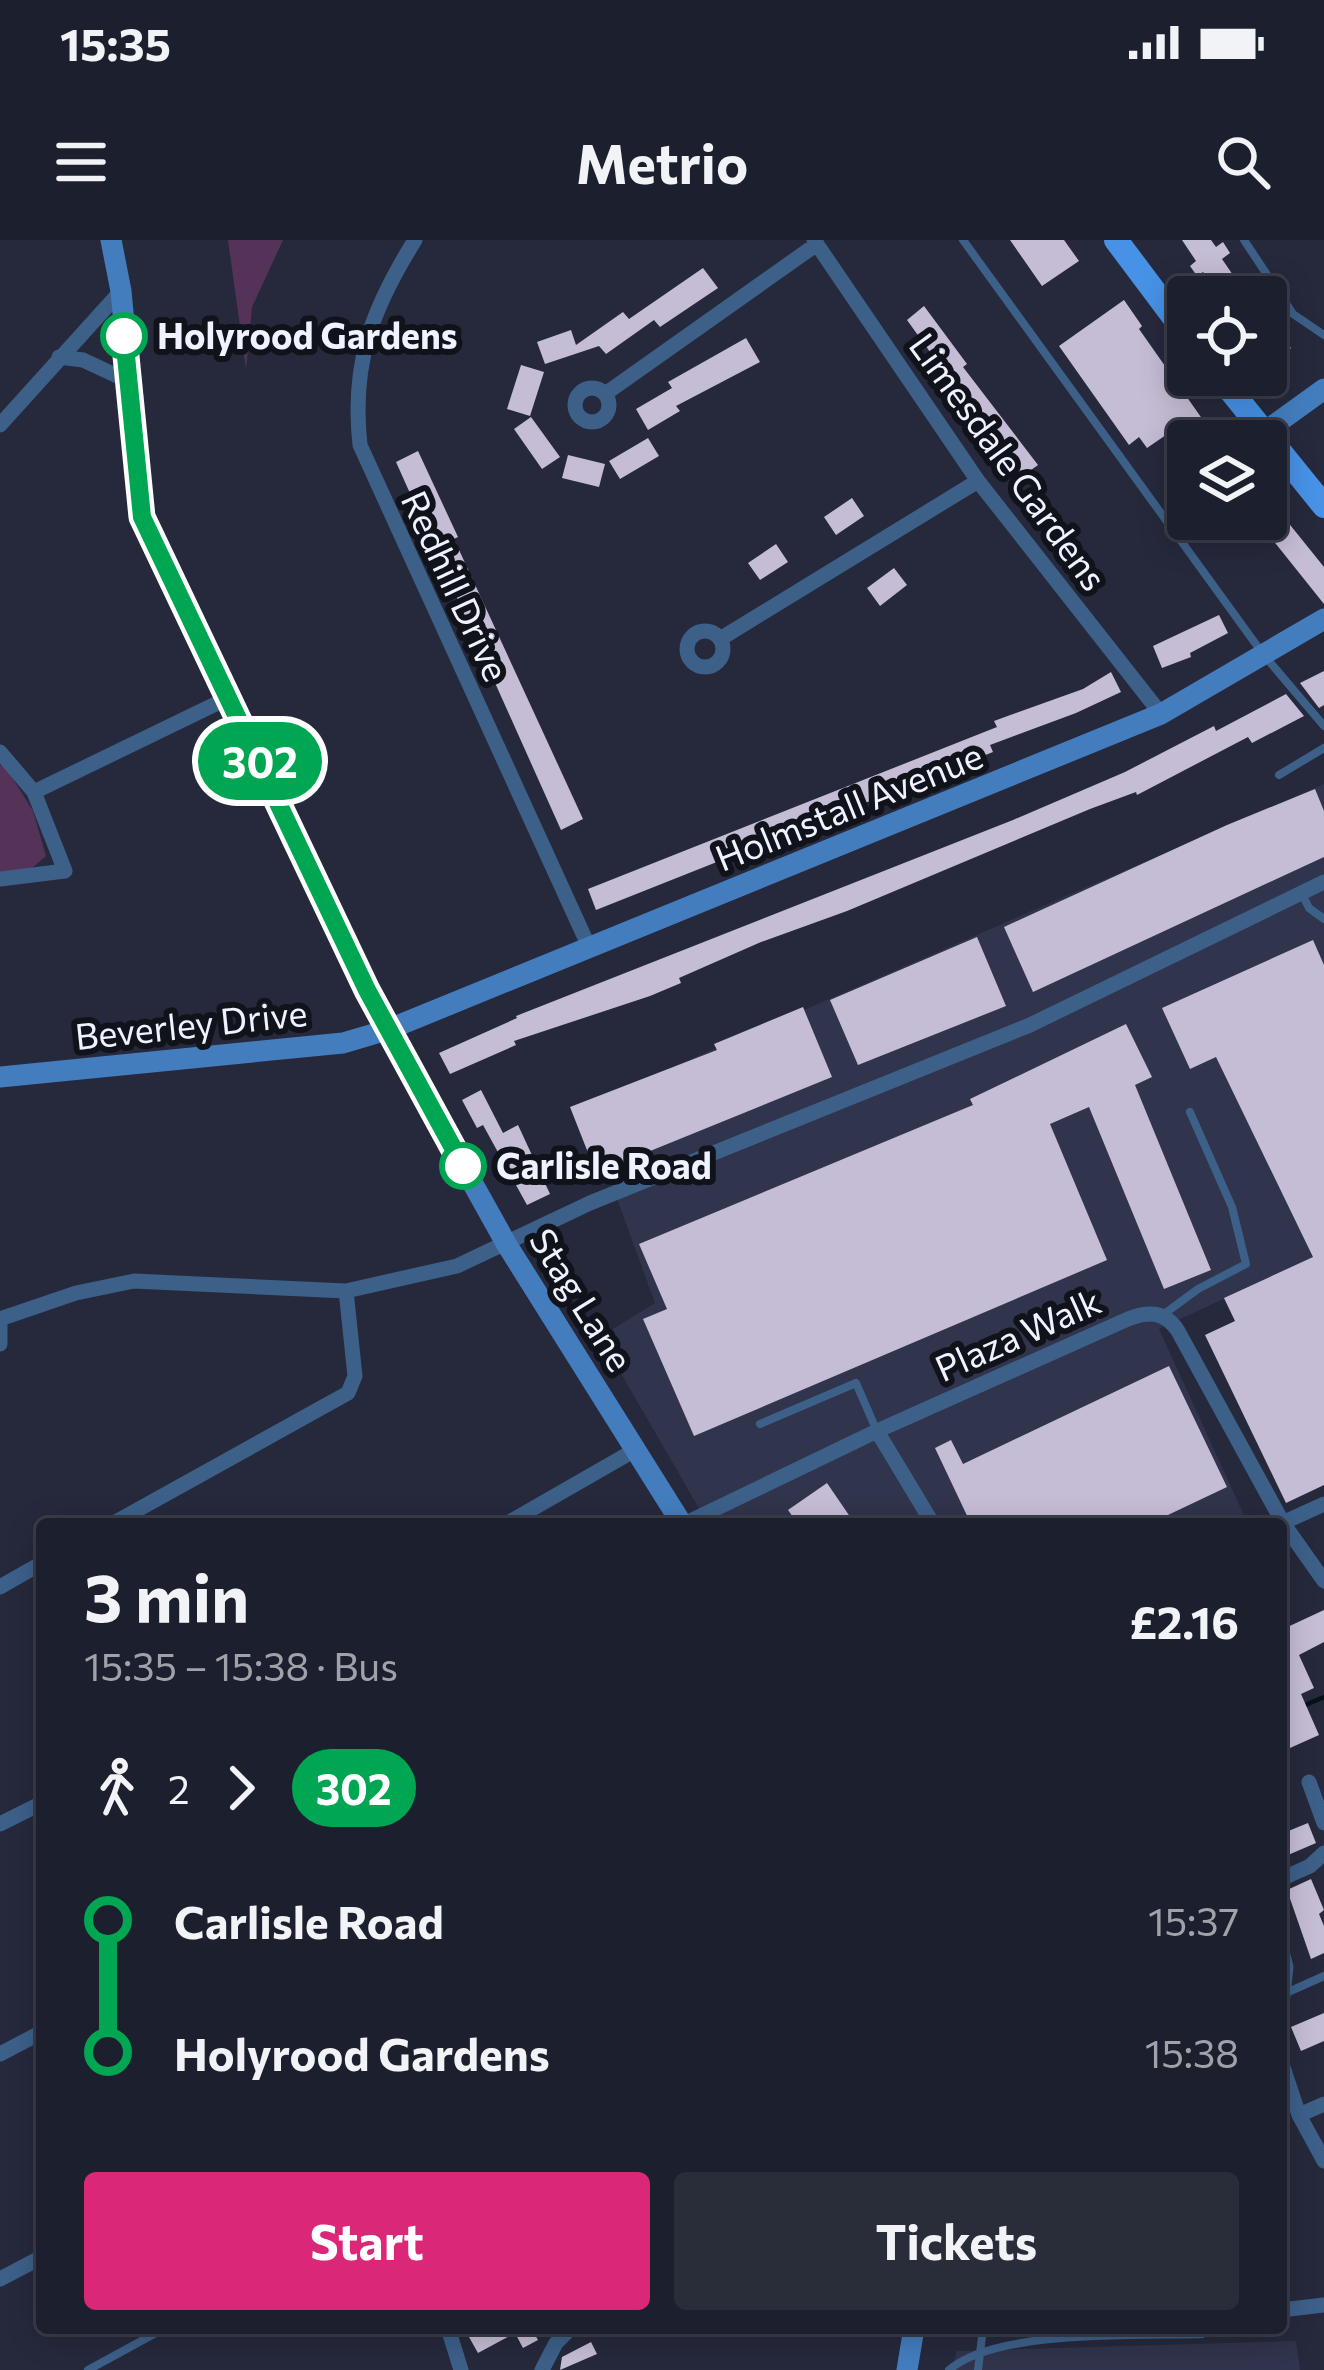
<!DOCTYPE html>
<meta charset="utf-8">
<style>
:root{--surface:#1c1f2d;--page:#292c39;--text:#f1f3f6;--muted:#a0a2aa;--line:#3a3d49;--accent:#db2777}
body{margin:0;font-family:Commissioner,sans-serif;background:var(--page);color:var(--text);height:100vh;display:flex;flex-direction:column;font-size:45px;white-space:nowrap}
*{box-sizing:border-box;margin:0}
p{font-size:39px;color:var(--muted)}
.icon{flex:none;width:66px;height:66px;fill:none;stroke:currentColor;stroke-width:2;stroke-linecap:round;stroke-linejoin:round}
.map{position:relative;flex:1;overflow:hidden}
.side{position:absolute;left:36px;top:1278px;width:1251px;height:816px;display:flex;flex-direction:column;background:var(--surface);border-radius:12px;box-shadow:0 6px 30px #0003,0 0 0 3px var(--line)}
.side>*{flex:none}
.badge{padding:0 24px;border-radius:39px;font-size:42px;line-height:78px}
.fabs{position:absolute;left:1167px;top:36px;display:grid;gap:24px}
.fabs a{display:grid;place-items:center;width:120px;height:120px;border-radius:12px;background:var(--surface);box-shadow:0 6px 30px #0003,0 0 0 3px var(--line);font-size:60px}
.map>.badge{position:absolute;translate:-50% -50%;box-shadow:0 0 0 6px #fff}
.legs{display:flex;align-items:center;gap:18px;height:132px;padding:0 48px;font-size:39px}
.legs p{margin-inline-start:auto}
.overview{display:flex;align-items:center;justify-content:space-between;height:204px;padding:0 48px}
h1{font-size:66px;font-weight:700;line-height:90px}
.action{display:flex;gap:24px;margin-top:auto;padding:24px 48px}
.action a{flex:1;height:138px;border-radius:12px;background:var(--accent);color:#fff;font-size:48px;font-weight:700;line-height:138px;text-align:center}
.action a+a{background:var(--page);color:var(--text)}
ul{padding:0 48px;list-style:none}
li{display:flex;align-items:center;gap:42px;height:132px;font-size:45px}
li i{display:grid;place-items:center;width:18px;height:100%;margin:0 15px;background:currentColor}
li i::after{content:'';width:30px;height:30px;margin:-15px;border:9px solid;border-radius:50%;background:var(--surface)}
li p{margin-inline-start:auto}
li:first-child i{background:linear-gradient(#0000 50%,currentColor 0)}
li:last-child i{background:linear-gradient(currentColor 50%,#0000 0)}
.status{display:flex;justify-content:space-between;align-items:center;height:84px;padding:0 60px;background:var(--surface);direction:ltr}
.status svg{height:33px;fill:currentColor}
header{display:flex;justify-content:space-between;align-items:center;height:156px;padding:0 48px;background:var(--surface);font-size:54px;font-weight:700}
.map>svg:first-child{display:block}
.built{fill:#30344c}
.green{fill:#553358}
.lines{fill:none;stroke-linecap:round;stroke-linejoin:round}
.stream{stroke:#051218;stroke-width:4.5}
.building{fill:#c5bdd5}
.lane{stroke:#3d6089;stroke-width:8}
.street{stroke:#3d6089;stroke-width:15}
.secondary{stroke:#447dbe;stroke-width:21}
.primary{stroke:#4792e7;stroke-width:24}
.line-1-casing{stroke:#fff;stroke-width:27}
.line-1{stroke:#00a651;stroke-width:18}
.stop-1-dot{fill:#fff;stroke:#00a651;stroke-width:6}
.labels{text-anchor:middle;stroke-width:12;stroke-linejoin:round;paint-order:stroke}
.stop-label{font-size:36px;font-weight:bold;fill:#eff2ff;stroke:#11131b;text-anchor:start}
.street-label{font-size:36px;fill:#eff2ff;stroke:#11131b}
</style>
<div class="status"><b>15:35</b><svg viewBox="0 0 49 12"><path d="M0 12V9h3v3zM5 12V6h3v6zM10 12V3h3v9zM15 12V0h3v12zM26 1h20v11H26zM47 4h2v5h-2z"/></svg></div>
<header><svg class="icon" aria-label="menu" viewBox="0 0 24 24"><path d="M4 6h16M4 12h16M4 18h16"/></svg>Metrio<svg class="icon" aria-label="search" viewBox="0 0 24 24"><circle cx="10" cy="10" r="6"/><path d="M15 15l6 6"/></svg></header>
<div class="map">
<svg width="1324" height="2130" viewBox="0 0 1324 2130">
<rect width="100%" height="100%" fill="#26293c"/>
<path class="built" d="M1324 544V1012L1159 1089 1248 1284H708L600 1097 655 1063 583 866Z
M1296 2101 1300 2130H951L957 2111Z"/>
<path class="green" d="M228 0H283L252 67 246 129Z
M0 525 5 526 33 571 46 616 31 629 0 632Z"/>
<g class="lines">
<path class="stream" d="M1303 1466 1324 1457"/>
</g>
<path class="building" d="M1010 0H1064L1079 21 1042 46Z
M1182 0H1211L1216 7 1223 2 1230 13 1222 19 1248 57H1224L1203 32 1197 36 1190 26 1196 21Z
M703 28 718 48 660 87 654 80 606 114 599 106 545 124 537 102 571 90 576 105 623 72 629 79Z
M1124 60 1142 86 1139 89 1203 180 1223 201H1195L1182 184 1147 208 1139 197 1129 205 1059 106Z
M924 66 967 124 963 127 1038 225 1020 238 948 143 951 141 907 80Z
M1266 77 1291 108 1266 125Z
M746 98 760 122 676 166 680 171 648 190 636 169 672 148 668 142Z
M521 125 544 132 530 176 507 169Z
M531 177 560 217 542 229 514 189Z
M648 198 659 216 620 239 609 221Z
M418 211 458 297 454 299 583 579 561 590 396 222Z
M568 215 605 224 599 247 562 238Z
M1266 255 1324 327V364L1256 279H1266Z
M852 258 864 276 836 295 824 277Z
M776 304 788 322 760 340 748 323Z
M894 328 907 345 880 366 867 348Z
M1219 375 1228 393 1190 413 1191 417 1162 428 1153 406Z
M1324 431V465L1319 468 1300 443Z
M1111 432 1121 452 1076 473 990 505 993 512 596 670 588 649 997 487 994 481 1083 449Z
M1286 454 1304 476 1252 503 1248 497 1137 555 1136 552 1090 569 847 671 761 702 679 738 681 743 650 756 514 801 516 805 450 834 439 813 517 778 516 776 1013 580 1125 532 1214 486 1216 491Z
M1315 549 1324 571V617L1033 752 1004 687 1227 585Z
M977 697 1006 766 858 825 830 760Z
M1313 700 1324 725V1245L1286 1263 1205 1095 1235 1081 1224 1058 1313 1017 1216 817 1190 829 1162 768Z
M803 767 832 837 596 933 570 867 717 810 714 804Z
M1126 784 1152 837 1135 845 1211 1030 1164 1049 1089 867 1050 884 1107 1020 694 1196 643 1079 667 1069 639 1004 973 865 970 859Z
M481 850 503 893 518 885 550 954 527 965 483 885 477 888 462 860Z
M1169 1126 1227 1247 1149 1284H971L935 1208 951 1200 963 1224Z
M827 1243 855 1284H798L788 1270Z
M1324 1370V1402L1299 1415 1314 1448 1301 1454 1319 1495 1281 1512V1390Z
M1308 1583 1316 1603 1281 1618V1594Z
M1311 1639 1324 1670 1319 1674 1324 1686V1713L1311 1719 1287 1650Z
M1324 1773V1801L1301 1811 1291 1787Z
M494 2088H531L538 2100 523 2108 515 2093 478 2113 469 2097Z
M591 2102 597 2114 560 2130 562 2117Z"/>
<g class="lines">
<path class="lane" d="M963 0 1263 414 1324 486
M1244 0 1293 74 1324 95
M1279 535 1324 508
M1302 654 1309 668 1324 679
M1164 1074 1198 1049 1246 1024 1232 967 1190 872
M760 1184 856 1143 876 1189
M1286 1753 1324 1736
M88 2130 165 2088
M949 2130C996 2089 1138 2096 1202 2094L1212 2088
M978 2130 983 2088"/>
<path class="street" d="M415 0C372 69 351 123 360 205L590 709
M814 0 978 241 1161 474
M59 117 83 120 128 141
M575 165a17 17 0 1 1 34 0a17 17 0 1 1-34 0Z
M605 154 817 4
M0 185 121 51
M687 409a18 18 0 1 1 36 0a18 18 0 1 1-36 0Z
M720 399 978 241
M0 512 34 552 65 631 0 639
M34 552 230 457
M0 1079 76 1053 134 1041 346 1051 457 1026 590 963 1030 785 1324 642
M0 1104V1079
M877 1191 933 1284
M112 1284 348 1153 355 1136 346 1051
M506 1284 635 1210
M684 1284 877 1191 1128 1079C1149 1071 1165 1071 1178 1091L1283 1283 1324 1341
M1280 1284 1324 1264
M0 1347 42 1323
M1309 1542 1324 1583
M0 1584 42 1563
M1281 1639 1310 1626 1324 1613
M1281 1708 1286 1727 1281 1773
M0 1814 42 1792
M1281 1821 1299 1875 1324 1921
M1299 1875 1324 1864
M0 2039 42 2017
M1281 2070 1324 2065
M448 2088 461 2130
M542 2130 556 2103 571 2088"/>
<path class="secondary" d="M111 0 121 51 142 277 387 790 507 1005 682 1284
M1263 193 1324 149
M0 837 343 803 387 790 1161 474 1324 379
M907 2130 914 2088"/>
<path class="primary" d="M1116 0 1188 96
M1218 135 1324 266"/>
</g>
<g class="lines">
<g class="line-1-casing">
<path id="line-1" d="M124 96 142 277 367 750 463 926"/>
</g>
<use href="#line-1" class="line-1"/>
</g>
<g class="stop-1-dot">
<circle cx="124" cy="96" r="21"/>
<circle cx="463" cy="926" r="21"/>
</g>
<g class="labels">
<g class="stop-label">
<text x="157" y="109">Holyrood Gardens</text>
<text x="496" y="939">Carlisle Road</text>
</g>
<g class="street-label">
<text transform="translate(1008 222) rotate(54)" y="13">Limesdale Gardens</text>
<text transform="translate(455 346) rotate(65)" y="13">Redhill Drive</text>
<text transform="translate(849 567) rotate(-22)" y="13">Holmstall Avenue</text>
<text transform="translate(191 785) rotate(-6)" y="13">Beverley Drive</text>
<text transform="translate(581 1060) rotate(58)" y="13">Stag Lane</text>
<text transform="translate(1018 1095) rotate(-24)" y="13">Plaza Walk</text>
</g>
</g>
</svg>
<div class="fabs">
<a><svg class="icon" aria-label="locate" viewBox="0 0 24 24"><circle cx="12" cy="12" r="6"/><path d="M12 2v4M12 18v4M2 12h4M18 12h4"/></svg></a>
<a><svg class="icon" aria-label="layers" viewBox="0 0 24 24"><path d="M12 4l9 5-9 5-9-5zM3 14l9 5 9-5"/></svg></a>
</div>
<b class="badge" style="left:260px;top:521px;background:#00a651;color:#fff">302</b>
<section class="side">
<div class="overview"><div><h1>3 min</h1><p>15:35 – 15:38 · Bus</p></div><b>£2.16</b></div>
<div class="legs"><svg class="icon" aria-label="walk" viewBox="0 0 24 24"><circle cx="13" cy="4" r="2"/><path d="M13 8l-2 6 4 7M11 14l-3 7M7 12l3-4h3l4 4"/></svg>2<svg class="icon" aria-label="forward" viewBox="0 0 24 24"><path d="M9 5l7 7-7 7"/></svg><b class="badge" style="background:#00a651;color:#fff">302</b></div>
<ul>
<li><i style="color:#00a651"></i><b>Carlisle Road</b><p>15:37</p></li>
<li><i style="color:#00a651"></i><b>Holyrood Gardens</b><p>15:38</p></li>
</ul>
<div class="action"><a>Start</a><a>Tickets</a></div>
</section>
</div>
